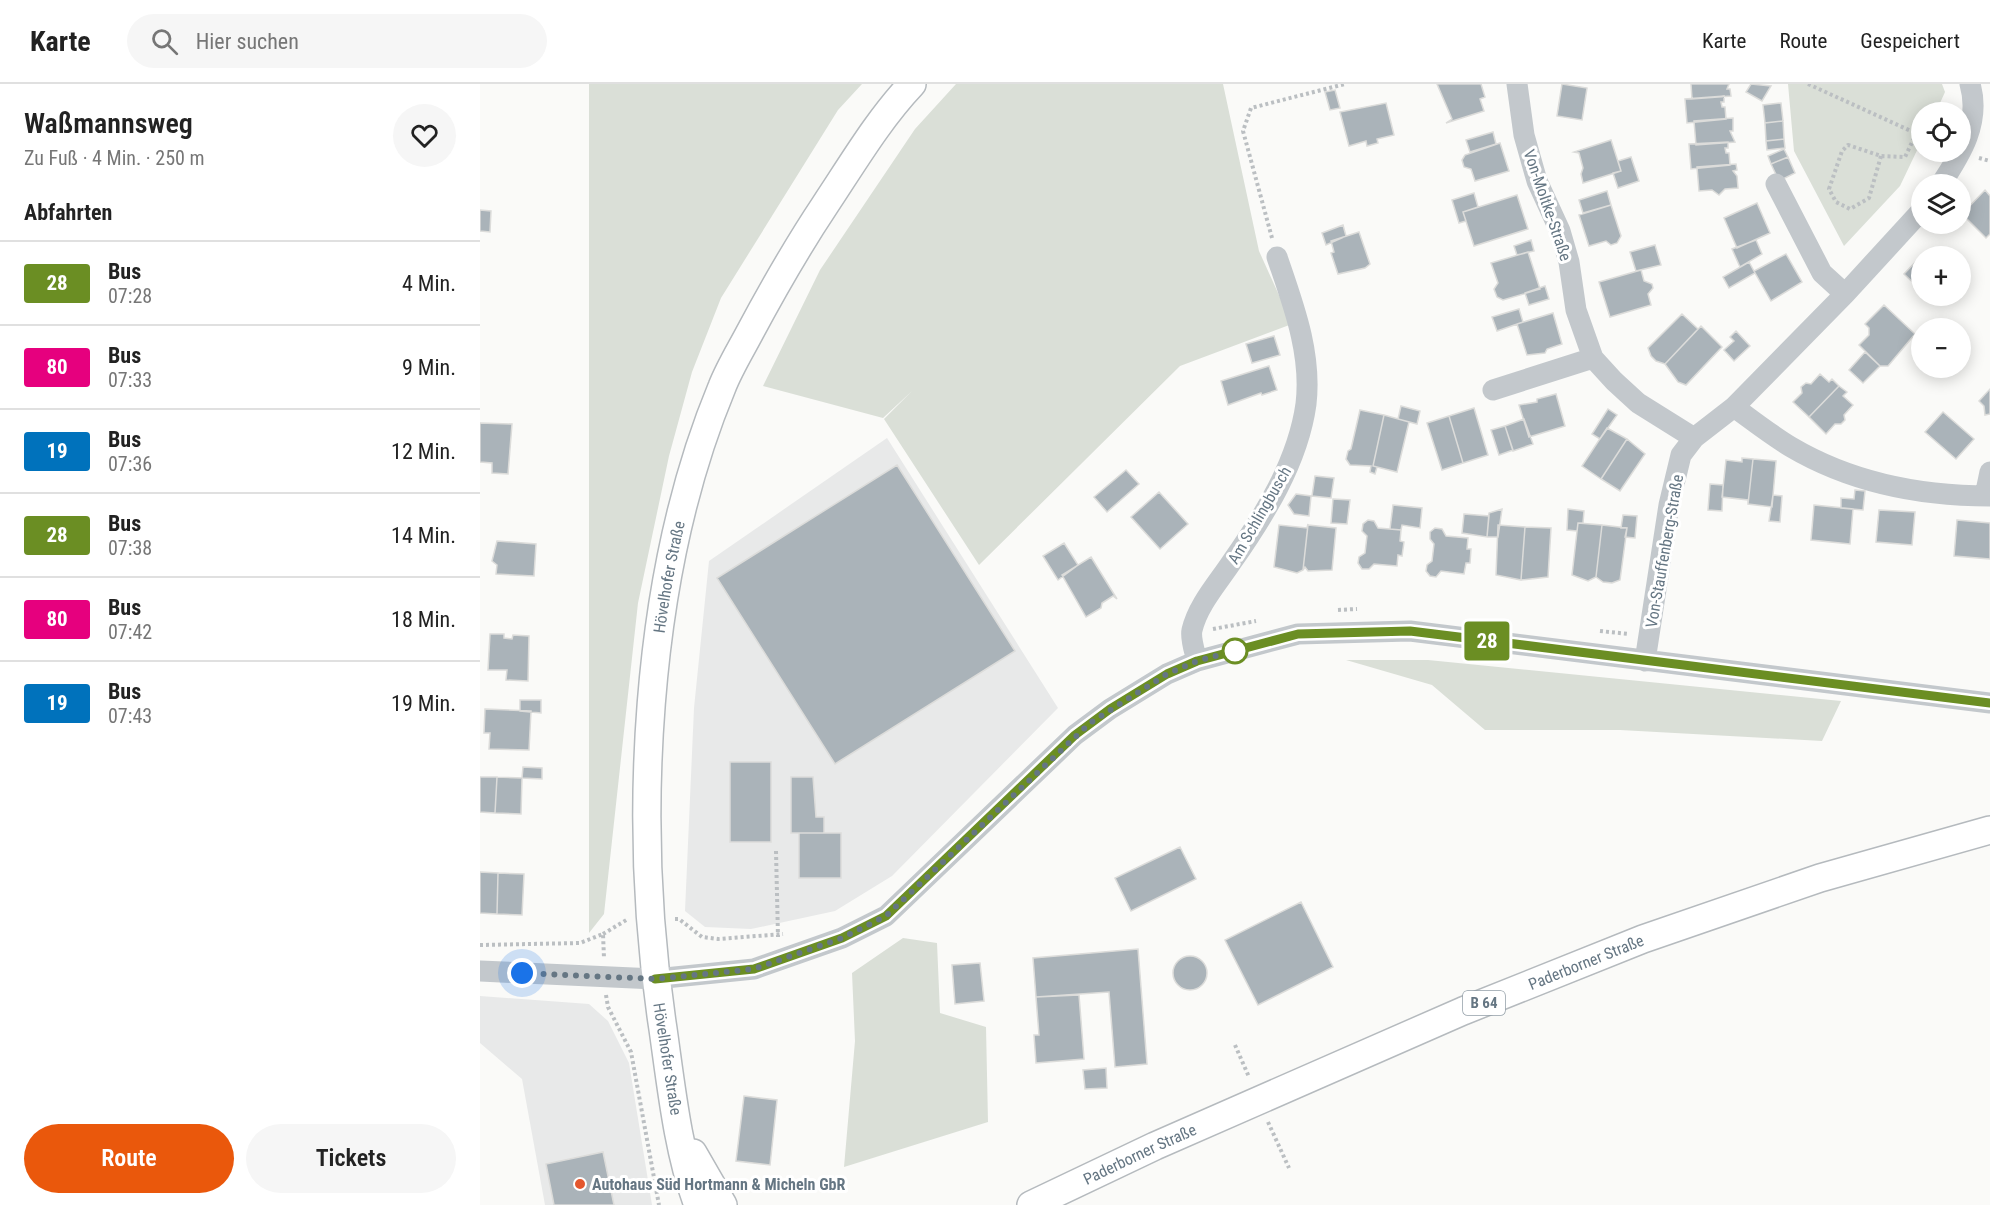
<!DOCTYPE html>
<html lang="de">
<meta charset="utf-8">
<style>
:root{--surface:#fff;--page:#f6f6f6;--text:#222;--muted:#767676;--line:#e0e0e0;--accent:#ea580c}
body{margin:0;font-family:"Roboto Condensed",sans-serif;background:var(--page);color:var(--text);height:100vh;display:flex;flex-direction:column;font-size:22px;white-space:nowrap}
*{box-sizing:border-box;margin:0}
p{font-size:20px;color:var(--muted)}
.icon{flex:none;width:33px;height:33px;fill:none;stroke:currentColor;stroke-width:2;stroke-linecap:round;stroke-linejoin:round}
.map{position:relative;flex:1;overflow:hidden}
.details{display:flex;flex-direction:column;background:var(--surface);width:480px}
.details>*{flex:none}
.badge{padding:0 12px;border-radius:4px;font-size:21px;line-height:39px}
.controls{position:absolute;left:1431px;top:18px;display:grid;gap:12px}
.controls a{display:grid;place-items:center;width:60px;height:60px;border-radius:50%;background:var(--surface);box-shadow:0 3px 15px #0003;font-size:30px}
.you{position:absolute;width:30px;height:30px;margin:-15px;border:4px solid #fff;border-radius:50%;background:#1a73e8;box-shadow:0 0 0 9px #1a73e833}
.map>.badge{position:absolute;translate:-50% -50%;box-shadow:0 0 0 3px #fff}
h2{padding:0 24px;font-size:22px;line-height:54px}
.round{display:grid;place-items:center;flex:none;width:63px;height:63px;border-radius:32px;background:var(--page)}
.overview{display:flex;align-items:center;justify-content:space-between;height:102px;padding:0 24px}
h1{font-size:28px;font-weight:600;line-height:45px}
.action{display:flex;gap:12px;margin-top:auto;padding:12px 24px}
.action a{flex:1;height:69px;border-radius:36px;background:var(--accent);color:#fff;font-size:24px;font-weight:600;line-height:69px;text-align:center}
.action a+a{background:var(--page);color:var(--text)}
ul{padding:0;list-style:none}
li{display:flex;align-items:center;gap:18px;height:84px;padding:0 24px;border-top:2px solid var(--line)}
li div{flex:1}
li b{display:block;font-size:22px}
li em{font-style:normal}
li .badge{min-width:66px;font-weight:700;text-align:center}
header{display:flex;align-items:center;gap:36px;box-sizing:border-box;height:84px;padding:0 30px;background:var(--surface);border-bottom:2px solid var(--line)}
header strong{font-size:28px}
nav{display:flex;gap:33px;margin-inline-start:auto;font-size:21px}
.search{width:420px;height:54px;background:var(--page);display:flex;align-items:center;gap:15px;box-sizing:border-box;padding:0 21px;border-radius:33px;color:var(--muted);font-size:22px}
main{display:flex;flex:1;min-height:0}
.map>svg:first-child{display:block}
.built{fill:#e8e9e9}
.green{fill:#dadfd7}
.building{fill:#aab3b9;stroke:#dcdcda;stroke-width:1.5}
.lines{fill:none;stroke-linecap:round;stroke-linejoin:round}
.major-casing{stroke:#b5babe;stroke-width:30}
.path{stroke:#bbbfc2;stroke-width:4;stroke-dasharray:3 3;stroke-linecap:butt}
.minor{stroke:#c3c8cc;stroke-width:21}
.major{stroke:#fff;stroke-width:27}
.line-casing{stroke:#fff;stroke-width:14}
.line{stroke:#6b8e23;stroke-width:9}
.walk{stroke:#657683;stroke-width:6;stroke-dasharray:0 10.8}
.stop-dot{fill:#fff;stroke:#6b8e23;stroke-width:3}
.poi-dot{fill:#e4572e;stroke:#fff;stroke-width:2}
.labels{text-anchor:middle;stroke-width:6;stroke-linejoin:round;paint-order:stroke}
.shield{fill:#fff;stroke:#939fa8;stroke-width:1.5}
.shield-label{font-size:15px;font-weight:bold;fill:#657683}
.street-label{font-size:16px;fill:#657683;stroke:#fff}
.poi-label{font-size:16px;font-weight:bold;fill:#657683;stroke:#fff;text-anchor:start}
</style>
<header>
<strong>Karte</strong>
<div class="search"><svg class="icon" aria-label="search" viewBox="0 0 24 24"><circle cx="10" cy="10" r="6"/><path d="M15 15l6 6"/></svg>Hier suchen</div>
<nav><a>Karte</a><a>Route</a><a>Gespeichert</a></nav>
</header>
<main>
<section class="details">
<div class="overview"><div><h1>Waßmannsweg</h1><p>Zu Fuß · 4 Min. · 250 m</p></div><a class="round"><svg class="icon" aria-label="heart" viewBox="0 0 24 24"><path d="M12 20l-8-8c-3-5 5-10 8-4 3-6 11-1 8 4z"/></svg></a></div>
<h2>Abfahrten</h2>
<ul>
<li><span class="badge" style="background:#6b8e23;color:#fff">28</span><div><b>Bus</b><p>07:28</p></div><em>4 Min.</em></li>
<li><span class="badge" style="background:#e6007e;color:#fff">80</span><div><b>Bus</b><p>07:33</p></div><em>9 Min.</em></li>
<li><span class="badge" style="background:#0072bc;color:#fff">19</span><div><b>Bus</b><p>07:36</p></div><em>12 Min.</em></li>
<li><span class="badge" style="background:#6b8e23;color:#fff">28</span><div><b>Bus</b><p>07:38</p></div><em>14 Min.</em></li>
<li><span class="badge" style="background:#e6007e;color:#fff">80</span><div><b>Bus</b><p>07:42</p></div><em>18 Min.</em></li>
<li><span class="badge" style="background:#0072bc;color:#fff">19</span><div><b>Bus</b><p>07:43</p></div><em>19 Min.</em></li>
</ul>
<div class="action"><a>Route</a><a>Tickets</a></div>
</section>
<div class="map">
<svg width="1510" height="1121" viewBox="0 0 1510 1121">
<rect width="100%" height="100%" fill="#fafaf8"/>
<path class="built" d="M407 354 578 624 412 792 355 827 271 845 225 843 205 827 214 624 229 477Z
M0 912 109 920 128 937 149 979 172 1121H65L42 995 0 959Z"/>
<path class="green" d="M109 0H382L358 26 241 214 212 288 189 372 158 519 124 830 109 849Z
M476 0H743L779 167 812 240 700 282 499 481 404 335 432 307 403 334 283 302 340 186 435 45Z
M1308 0H1462L1465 8 1456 28H1442L1441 58 1420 102 1364 162 1314 67Z
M866 576H948L1361 617 1342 657 1140 646H1005L952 601Z
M423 854 457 859 460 929 506 943 508 1038 364 1083 375 957 372 889Z"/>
<path class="building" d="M957 0H1001L1005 13 1000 15 1004 27 966 39 972 35Z
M1082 0 1107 4 1102 36 1077 32Z
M1211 0H1249L1247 5H1250L1251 12 1212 15Z
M1271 0 1291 2 1282 17 1266 8Z
M855 6 860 24 850 26 845 8Z
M1244 12V18H1241L1242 23H1245L1246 35 1207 39 1205 15Z
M906 19 914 51 897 55 898 59 887 62 886 57 869 62 860 28Z
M1301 19 1303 37 1285 39 1283 21Z
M1253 34V47H1250L1255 58 1216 61 1214 37Z
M1303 37 1304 55 1286 57 1285 39Z
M1013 48 1016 60 990 68 986 56Z
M1304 55 1305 64 1287 66 1286 57Z
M1131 56 1141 87 1103 99 1101 90 1103 84 1099 69 1094 68Z
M1248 58V64H1245L1246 69H1249L1250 81 1211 85 1209 60Z
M1020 59 1029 87 995 97 991 85 984 83 982 76 985 71Z
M1304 65 1308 73 1291 80 1288 72Z
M1151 73 1159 97 1138 104 1133 89 1141 87 1138 77Z
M1308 73 1315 89 1299 97 1291 80Z
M1256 80 1257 86 1253 87 1257 92 1258 104 1245 105 1239 111 1232 106 1219 107 1217 83Z
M1505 106 1510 112V150L1506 154 1482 130Z
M1127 107 1131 121 1103 129 1099 116Z
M994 109 998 123 983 128 986 137 979 139 972 116Z
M1037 111 1048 145 994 162 983 128Z
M1277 119 1290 149 1257 164 1244 134Z
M1131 121 1141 152 1137 159 1131 161 1126 157 1109 162 1099 131Z
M0 126 11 127 10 148 0 147Z
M863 141 866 152 846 161 842 149Z
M879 148 890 180 885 184 858 190 851 169 854 168 851 157Z
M1051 156 1054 167 1037 171 1034 162Z
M1276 156 1282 170 1260 183 1252 165Z
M1175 161 1181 181 1156 187 1150 168Z
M1048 168 1060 205 1023 216 1017 213 1014 205 1018 199 1011 179Z
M1444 169 1448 172H1442V207L1424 190Z
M1306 170 1322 198 1291 217 1274 187Z
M1269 178 1275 189 1249 204 1243 193Z
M1161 186 1164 197 1172 200 1173 204 1168 210 1171 221 1130 233 1119 198Z
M1065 202 1069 215 1049 221 1045 209Z
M1404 221 1435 250 1408 282H1400L1379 261 1389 251V244L1385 240Z
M1039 225 1043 238 1017 247 1012 233Z
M1073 229 1082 260 1067 265 1065 269 1047 271 1037 240Z
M1202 230 1218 245 1185 280 1176 277 1171 272 1168 264Z
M1221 242 1242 263 1206 301 1198 298 1185 280Z
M1256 247 1270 262 1254 277 1244 266 1254 257 1250 253Z
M794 252 800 271 772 279 766 260Z
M1385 268 1400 282 1383 299 1369 286Z
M789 282 797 306 782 311 781 309 748 321 741 297Z
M1340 290 1349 298 1352 295 1359 302 1329 333 1313 318 1322 309 1321 303 1326 299 1331 300Z
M1359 302 1367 308 1363 312 1373 321 1364 331 1365 336 1361 340H1355L1346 350 1329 333Z
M1510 305V330L1505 331 1504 322 1499 317Z
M1076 310 1085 342 1049 353 1039 321 1057 318V315Z
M921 322 940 327 937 340 918 335Z
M994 324 1008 371 983 379 969 332Z
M1128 325 1137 331 1120 355 1112 350Z
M880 326 904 331 893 382 897 383 895 390 890 388 891 382 870 381 866 375 868 367 871 365Z
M1463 328 1494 355 1476 375 1445 348Z
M904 331 929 338 917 388 893 382Z
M969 332 983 379 962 386 947 339Z
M1044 335 1053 360 1033 367 1025 342Z
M0 339 32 340 28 390 12 389V379L0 378Z
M1025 342 1033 366 1019 371 1011 346Z
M1127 344 1147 355 1121 395 1102 382Z
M1147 355 1165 370 1140 407 1121 395Z
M1262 374 1273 375 1268 420V416L1242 413 1246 376 1262 378Z
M1273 375 1296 377 1292 423 1268 420Z
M417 381 535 567 355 680 237 494Z
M646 386 659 400 627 428 614 413Z
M835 392 854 394 851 414 832 412Z
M1230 400 1243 401 1242 427 1228 426Z
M1375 406 1385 407 1383 426 1361 424V414L1374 415Z
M679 408 708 440 680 465 651 433Z
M816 410 831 412 829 432 814 430 808 421Z
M1293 411 1302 412 1300 438 1289 437Z
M853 415 870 416 867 440 851 439Z
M913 421 942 424 940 444 922 441 921 446 910 445Z
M1334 421 1373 425 1370 460 1331 456Z
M1022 425 1018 453H1007L1009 429Z
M1088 425 1104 427 1103 439H1098L1097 447 1087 446Z
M1399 426 1435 428 1432 461 1396 458Z
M984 430 1009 432 1007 453 982 449Z
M1143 431 1157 432 1155 454 1145 453 1147 444H1141Z
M888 436 894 437 898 444 921 446 920 457 924 458 922 472 918 471 917 482 894 480 889 485H882L878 479 879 473 885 469 887 452 882 447 883 440Z
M1477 436 1510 439V475L1474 472Z
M1098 439 1122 441 1116 493 1108 497 1092 491Z
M828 440 823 486 817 489 794 483 799 441 827 444Z
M828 441 856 444 852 486 828 487 825 483 823 486Z
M1018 441 1045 443 1041 496 1016 491Z
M1122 441 1147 444 1140 496 1132 499 1123 498 1116 493Z
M1045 443 1071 444 1068 493 1041 496Z
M955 444 962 445 966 452 988 454 987 465H991L990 479H986L984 490 961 487 956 493 950 492 946 487 947 481 952 477 954 460 950 455V448Z
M17 457 56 460 54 492 16 490 17 481 12 477Z
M584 459 598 481 578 496 563 472Z
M611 473 637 515 633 512 622 519 621 524 606 533 582 491Z
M10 550H24V554L32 555 33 551 49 552 48 597 26 596 27 586H8Z
M40 616H61V629L40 627Z
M5 625 51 627 49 666 9 665 10 649H4Z
M250 678H291V758H250Z
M43 683 62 684V695L42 694Z
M0 693H17L15 729 0 728Z
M17 693 42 694 41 730 15 729Z
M311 693H333L336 733H344V749H311Z
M319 749H361V794H319Z
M700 763 716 795 651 827 635 794Z
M0 788 18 789 17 830 0 829Z
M18 789 44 790 42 831 17 830Z
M821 818 853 883 778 921 745 856Z
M658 865 667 980 635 983 629 908 556 913 553 874Z
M693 889a17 17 0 1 1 34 0a17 17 0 1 1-34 0Z
M500 879 504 917 475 920 472 881Z
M599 911 604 975 556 979 554 951H559L556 913Z
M626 984 627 1004 605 1005 603 986Z
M264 1012 297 1016 290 1081 256 1077Z
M123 1068 134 1121H74L66 1080Z"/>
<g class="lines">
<g class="major-casing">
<g id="major">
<path d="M213 1069 243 1121"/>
<path id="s1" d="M218 1121C198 1069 191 1001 183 945 152 743 163 493 242 303 249 285 260 267 269 250 293 205 317 163 345 121 373 79 398 36 432 0"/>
<path id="s2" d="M551 1121 675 1062 983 927 1163 855 1340 794 1510 746"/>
</g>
</g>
<path class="path" d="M1328 0 1442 52
M1401 72 1389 114 1370 125 1356 118 1349 105 1362 67 1368 61 1401 72 1425 73 1436 50
M1499 74 1510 77
M792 154 763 47 771 24 865 0
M858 526 877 525
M733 545 776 537
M1120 547 1149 550
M296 767 298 853
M195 835H199L222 853 238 855 303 850
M123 850 148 835
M0 861 100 859 123 850 124 874
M126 911 128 923 151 968 179 1121
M755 961 769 993
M788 1038 809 1084"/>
<path class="minor" d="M1037 0 1044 51 1057 97 1080 147 1089 178 1096 226 1113 274 1134 297 1158 319 1214 354
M1296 100 1342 189 1365 210
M1461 100C1481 70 1501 38 1490 0
M1013 306 1113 274
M1254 323C1272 336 1291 351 1311 363 1372 399 1439 412 1510 412
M1505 412 1510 388
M717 577C715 568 710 555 712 546 718 521 737 500 751 479 784 432 818 378 826 320 832 269 813 220 797 173
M1165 577 1189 421 1201 371 1214 354 1254 323 1365 210 1442 126
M0 887 175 895 274 885 362 854 406 832 595 651 630 625 687 590 717 577 818 550 930 547 1510 619"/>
<use href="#major" class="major"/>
</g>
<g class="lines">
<g class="line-casing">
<path id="line" d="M175 895 274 885 362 854 406 832 595 651 630 625 687 590 717 577 818 550 930 547 1510 619"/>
</g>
<use href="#line" class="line"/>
<path class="walk" d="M42 889 175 895 255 887 274 885 362 854 406 832 610 639 687 590 717 577 757 566 755 567"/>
</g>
<circle class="stop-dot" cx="755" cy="567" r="12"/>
<circle class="poi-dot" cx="100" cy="1100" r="6"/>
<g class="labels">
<rect class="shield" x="983" y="907" width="42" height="24" rx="4.5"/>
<g class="shield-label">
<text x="1004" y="924">B 64</text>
</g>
<g class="street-label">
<text transform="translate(1068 121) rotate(71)" y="6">Von-Moltke-Straße</text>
<text transform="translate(779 431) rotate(-60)" y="6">Am Schlingbusch</text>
<text transform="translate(1184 467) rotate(-80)" y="6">Von-Stauffenberg-Straße</text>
<text dy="6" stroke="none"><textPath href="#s1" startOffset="634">Hövelhofer Straße</textPath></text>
<text dy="6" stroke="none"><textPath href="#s2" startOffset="606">Paderborner Straße</textPath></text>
<text transform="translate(188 975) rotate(81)" y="6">Hövelhofer Straße</text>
<text dy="6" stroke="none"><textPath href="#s2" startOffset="120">Paderborner Straße</textPath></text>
</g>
<g class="poi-label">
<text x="112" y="1106">Autohaus Süd Hortmann &amp; Micheln GbR</text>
</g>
</g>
</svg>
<div class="controls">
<a><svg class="icon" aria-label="locate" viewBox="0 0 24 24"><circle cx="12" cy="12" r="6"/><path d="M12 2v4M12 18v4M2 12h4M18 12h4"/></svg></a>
<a><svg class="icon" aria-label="layers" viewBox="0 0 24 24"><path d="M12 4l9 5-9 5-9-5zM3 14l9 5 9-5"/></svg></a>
<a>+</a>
<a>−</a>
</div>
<div class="you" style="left:42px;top:889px"></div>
<b class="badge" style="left:1007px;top:557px;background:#6b8e23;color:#fff">28</b>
</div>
</main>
